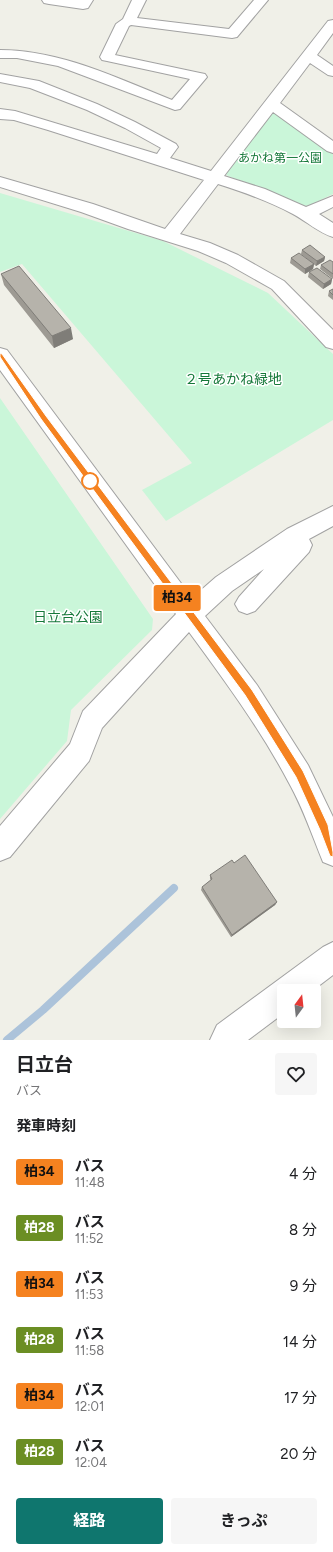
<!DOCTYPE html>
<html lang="ja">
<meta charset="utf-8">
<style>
:root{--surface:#fff;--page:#f6f6f6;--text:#202124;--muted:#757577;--accent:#0f766e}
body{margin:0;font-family:Figtree,"Noto Sans JP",sans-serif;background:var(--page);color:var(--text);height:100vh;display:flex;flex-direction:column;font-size:15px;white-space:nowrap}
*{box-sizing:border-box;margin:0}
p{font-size:13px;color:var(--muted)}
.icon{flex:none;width:22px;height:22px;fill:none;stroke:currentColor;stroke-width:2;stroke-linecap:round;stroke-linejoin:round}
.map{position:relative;height:1040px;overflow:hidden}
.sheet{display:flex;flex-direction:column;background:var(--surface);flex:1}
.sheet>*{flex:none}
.badge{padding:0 8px;border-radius:3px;font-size:14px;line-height:26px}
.needle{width:26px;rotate:15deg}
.fabs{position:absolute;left:277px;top:984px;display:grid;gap:8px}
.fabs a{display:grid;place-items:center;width:44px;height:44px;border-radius:4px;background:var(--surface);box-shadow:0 4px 16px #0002;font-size:20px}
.map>.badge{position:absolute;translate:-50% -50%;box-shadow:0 0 0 2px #fff}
h2{padding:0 16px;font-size:15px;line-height:36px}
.round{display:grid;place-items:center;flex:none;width:42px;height:42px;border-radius:4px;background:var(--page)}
.headline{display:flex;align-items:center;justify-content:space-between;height:68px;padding:0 16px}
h1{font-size:19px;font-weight:700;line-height:30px}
.action{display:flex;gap:8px;margin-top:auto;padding:8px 16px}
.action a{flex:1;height:46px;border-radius:4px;background:var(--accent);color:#fff;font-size:16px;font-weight:700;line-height:46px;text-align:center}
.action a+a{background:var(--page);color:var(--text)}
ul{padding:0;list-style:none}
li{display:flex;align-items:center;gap:12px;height:56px;padding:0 16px}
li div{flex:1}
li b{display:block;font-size:15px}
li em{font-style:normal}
li .badge{min-width:44px;font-weight:700;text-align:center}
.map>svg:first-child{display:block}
.park{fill:#caf6d9}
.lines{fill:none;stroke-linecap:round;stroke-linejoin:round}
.stream{stroke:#acc3da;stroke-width:8}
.minor-casing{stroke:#a2a2a2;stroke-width:2}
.minor{fill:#fff;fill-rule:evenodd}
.wall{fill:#9d9a93}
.shaded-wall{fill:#7f7d78}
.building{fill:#b6b3ab;stroke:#7f7d78}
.line{fill:#f58220;stroke:#fff}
.stop-dot{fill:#fff;stroke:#f58220;stroke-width:2}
.labels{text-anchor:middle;stroke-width:3;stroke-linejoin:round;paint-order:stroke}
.far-park-label{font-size:12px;fill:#157839;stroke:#fff}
.park-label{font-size:14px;fill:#157839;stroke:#fff}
</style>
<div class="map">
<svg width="333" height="1040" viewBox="0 0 333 1040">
<rect width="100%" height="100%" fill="#f0f0e8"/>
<path class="park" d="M271 113H277L333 154V194L308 206 301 205 267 190 228 176 225 173Z
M0 193 163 241 268 293 333 354V420L166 521 142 490 192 463 22 264 0 272Z
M0 398 153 619 152 630 71 710 67 741 0 819Z"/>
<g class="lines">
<path class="stream" d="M7 1040 43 1010 174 888"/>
<g class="minor-casing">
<path id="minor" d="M42 0H93L88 8 83 9 49 4 44 3Z
M132 0H146L137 18 229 29 254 0H268L237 37 232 38 131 25 129 26 115 55 200 73 205 74 207 77 180 109 175 110 58 66 17 58H0V50C60 50 117 78 172 100L190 79 107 61 102 60 100 57 116 24 123 19Z
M333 20V33L317 55 333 66V76L328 75 310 63 280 103 333 141V153L327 151 273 112 224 176 265 189 306 207 333 196V207L319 214 333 223V237C319 233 306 221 293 214 269 201 243 192 218 184L180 234 210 243 238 255 284 281 333 330V349L326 347 272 289 226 263 198 251 128 229 81 212 0 187V177L93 204 165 229 204 180 48 130 14 120 0 119V109L15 111 157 154 161 148 125 128 87 110 30 88 0 82V74L39 81 97 104 135 122 176 144 178 147 170 158 211 171 328 21Z
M0 348 7 350 192 598 216 577 287 529 333 506V526L309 539 312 545 309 552 255 611 247 614 239 611 235 604 239 597 264 569 232 591 205 616 257 685 308 765 333 817V866L323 862C312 835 303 808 289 783 261 730 225 681 189 632L102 728 89 761 10 857 0 861V826L70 744 83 711 176 614 0 370Z
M333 942V975L312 991H284V1013L248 1040H210L217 1025 323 947Z"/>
</g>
<use href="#minor" class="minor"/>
</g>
<path class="wall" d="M302 250 325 257 324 261 316 266 301 254Z
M291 258 314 264 313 269 305 274 290 263Z
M333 262V279L320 269 321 265Z
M309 272 332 279 331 284 323 289 308 277Z
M1 274 73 339 54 348 4 285Z
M333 289V300L328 296 329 291Z
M234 863 277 902 275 905 231 937 201 890 202 887 211 880 210 879V875Z"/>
<path class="shaded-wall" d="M325 257 324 261 316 266 317 261Z
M314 264 313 269 305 274V269Z
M332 279 331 284 323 289 324 284Z
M71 328 73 339 54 348 52 336Z
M277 902 275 905 231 937 232 935Z"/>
<path class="building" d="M310 245 325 257 317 261 302 250Z
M299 253 314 264 305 269 291 258Z
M330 260 333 262V274L321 265Z
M19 266 71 328 52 336 1 274Z
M317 268 332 279 324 284 309 272Z
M333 289V295L329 291Z
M245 855 277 902 232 935 202 887 212 879 210 875 232 860 234 863Z"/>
<path class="line" d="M0 353 2 354 46 416 252 690 303 771 328 825 333 852V857L330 856 320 830 296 777 245 695 41 419 0 357Z"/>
<circle class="stop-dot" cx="90" cy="481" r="8"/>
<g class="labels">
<g class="far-park-label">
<text x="280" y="162">あかね第一公園</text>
</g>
<g class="park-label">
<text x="233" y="384">２号あかね緑地</text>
<text x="68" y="622">日立台公園</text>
</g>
</g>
</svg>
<div class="fabs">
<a><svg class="needle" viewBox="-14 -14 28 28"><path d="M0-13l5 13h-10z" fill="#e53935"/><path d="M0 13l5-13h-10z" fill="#757577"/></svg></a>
</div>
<b class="badge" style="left:177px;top:598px;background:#f58220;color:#111">柏34</b>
</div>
<section class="sheet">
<div class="headline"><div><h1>日立台</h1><p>バス</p></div><a class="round"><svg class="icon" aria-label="heart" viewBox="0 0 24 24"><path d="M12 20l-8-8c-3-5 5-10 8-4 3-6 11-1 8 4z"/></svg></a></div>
<h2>発車時刻</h2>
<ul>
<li><span class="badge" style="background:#f58220;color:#111">柏34</span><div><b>バス</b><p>11:48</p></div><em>4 分</em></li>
<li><span class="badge" style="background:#6b8e23;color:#fff">柏28</span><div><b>バス</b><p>11:52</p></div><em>8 分</em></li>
<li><span class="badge" style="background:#f58220;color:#111">柏34</span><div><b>バス</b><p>11:53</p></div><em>9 分</em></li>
<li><span class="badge" style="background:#6b8e23;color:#fff">柏28</span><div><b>バス</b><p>11:58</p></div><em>14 分</em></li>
<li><span class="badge" style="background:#f58220;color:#111">柏34</span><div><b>バス</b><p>12:01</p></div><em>17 分</em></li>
<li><span class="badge" style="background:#6b8e23;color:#fff">柏28</span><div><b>バス</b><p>12:04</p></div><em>20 分</em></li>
</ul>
<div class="action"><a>経路</a><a>きっぷ</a></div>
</section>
